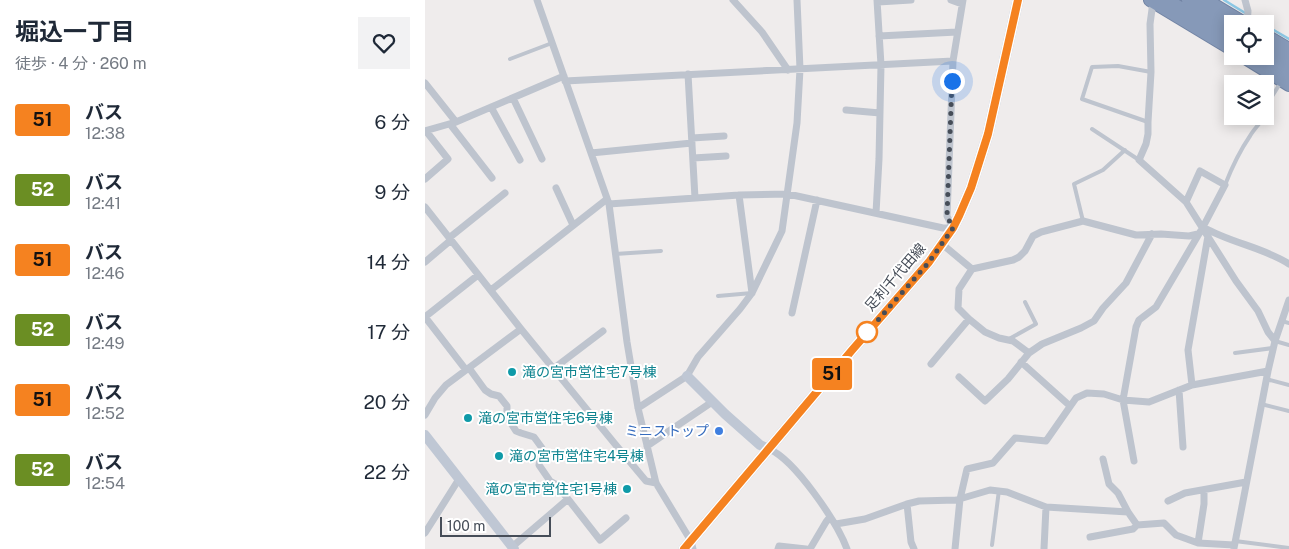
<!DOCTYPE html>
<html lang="ja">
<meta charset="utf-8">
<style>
:root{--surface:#fff;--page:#f2f2f3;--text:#1f2937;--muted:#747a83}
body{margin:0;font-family:"Public Sans","Noto Sans JP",sans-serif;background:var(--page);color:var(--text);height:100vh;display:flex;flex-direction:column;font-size:19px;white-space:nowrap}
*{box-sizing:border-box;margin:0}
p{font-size:16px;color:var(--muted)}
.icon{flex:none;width:28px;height:28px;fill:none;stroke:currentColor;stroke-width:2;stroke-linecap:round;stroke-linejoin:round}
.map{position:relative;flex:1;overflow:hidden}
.sheet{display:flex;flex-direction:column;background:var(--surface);width:425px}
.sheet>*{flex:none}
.badge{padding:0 10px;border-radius:4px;font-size:18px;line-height:32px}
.fabs{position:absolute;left:799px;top:15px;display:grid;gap:10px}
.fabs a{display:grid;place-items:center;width:50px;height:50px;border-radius:0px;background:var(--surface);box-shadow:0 2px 12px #0003;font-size:25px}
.scale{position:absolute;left:15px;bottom:12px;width:111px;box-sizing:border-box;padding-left:5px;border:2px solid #464d58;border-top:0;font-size:14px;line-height:18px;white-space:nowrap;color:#464d58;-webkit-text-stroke:4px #fff;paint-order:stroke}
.you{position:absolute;width:25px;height:25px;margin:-12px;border:4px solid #fff;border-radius:50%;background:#1a73e8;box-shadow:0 0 0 8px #1a73e833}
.map>.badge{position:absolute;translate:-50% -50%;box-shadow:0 0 0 2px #fff}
.round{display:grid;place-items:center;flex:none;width:52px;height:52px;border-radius:0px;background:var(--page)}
.headline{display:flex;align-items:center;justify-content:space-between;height:85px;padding:0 15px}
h1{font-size:24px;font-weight:700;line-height:38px}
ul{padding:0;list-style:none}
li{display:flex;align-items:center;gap:15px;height:70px;padding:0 15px}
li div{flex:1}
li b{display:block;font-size:19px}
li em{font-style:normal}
li .badge{min-width:55px;font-weight:700;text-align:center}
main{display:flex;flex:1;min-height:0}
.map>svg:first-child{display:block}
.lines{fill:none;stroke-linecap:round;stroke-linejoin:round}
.stream{stroke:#8cc8e5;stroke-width:2.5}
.highway-casing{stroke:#7284a4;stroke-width:14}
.lane{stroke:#bec4ce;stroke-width:4}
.street{stroke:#bec4ce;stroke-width:7}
.secondary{stroke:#bfc7d4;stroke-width:10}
.primary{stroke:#adb8ca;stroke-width:11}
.highway{stroke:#8699b8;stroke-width:12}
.line-casing{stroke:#fff;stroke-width:11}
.line{stroke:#f58220;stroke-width:8}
.walk{stroke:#464d58;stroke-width:5;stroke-dasharray:0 9}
.stop-dot{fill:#fff;stroke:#f58220;stroke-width:2.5}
.culture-dot{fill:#0f9aa8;stroke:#fff;stroke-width:2}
.shop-dot{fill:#3f7fe0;stroke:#fff;stroke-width:2}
.labels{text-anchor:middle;stroke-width:4;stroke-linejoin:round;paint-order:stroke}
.street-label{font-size:14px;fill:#464d58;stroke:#fff}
.culture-label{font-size:14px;fill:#0d838f;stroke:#fff;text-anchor:start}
.shop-label{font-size:14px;fill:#366cbe;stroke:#fff;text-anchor:end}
</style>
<main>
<section class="sheet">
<div class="headline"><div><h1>堀込一丁目</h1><p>徒歩 · 4 分 · 260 m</p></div><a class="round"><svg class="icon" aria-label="heart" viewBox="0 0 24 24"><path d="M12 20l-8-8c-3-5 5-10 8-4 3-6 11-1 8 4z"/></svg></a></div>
<ul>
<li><span class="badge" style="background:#f58220;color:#111">51</span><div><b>バス</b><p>12:38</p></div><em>6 分</em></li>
<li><span class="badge" style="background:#6b8e23;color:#fff">52</span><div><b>バス</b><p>12:41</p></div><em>9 分</em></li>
<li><span class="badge" style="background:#f58220;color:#111">51</span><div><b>バス</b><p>12:46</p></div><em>14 分</em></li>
<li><span class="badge" style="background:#6b8e23;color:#fff">52</span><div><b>バス</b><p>12:49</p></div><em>17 分</em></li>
<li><span class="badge" style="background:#f58220;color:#111">51</span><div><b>バス</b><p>12:52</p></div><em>20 分</em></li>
<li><span class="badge" style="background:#6b8e23;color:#fff">52</span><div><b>バス</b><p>12:54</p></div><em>22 分</em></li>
</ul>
</section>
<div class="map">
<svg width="864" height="549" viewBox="0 0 864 549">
<rect width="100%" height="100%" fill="#efecec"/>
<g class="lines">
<path class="stream" d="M799 0 838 24
M840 25 864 39"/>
<g class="highway-casing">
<path id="highway" d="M725 0 808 50
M742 0 808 39
M763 0 808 26
M781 0 821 24
M840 35 864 49
M840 46 864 60
M817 56 864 85
M836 56 864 73"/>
</g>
<path class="lane" d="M85 59 127 43
M840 113 846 98 856 82
M723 122 657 99 667 67 693 66 726 72
M667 129 714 160
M800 185C807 167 814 152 825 136 829 129 835 124 839 116
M658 221 649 184 678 170 700 150
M190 254 236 251
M293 296 327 293
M857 321 864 323
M584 339 611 324 600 302
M850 341 864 345
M810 353 848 348
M841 379 864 385
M836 404 864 411
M810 541 864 548
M567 545 574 490"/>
<path class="street" d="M112 0 184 204 202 342 213 408 231 483 266 541 268 549
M308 0 337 32 363 70
M526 0 537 4
M820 0 823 11 822 24
M453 2 486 0
M728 2 725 24 726 72 723 122V134L721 144 714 160 761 202 811 281 833 311 843 332 850 341
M454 36 532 32
M263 74 270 198
M140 81 528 61
M0 83 31 122
M88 98 117 159
M66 107 95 160
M421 110 455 113
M25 124 67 178
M0 131 31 122 139 76
M267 138 299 136
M166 153 267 143
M268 158 301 156
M0 179 23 159 1 131
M131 188 148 225
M314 195 327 293
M761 202 775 171 800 185 778 227
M184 204 314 195 363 194 518 228H528L522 216 528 61 538 0
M0 207 96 329 190 444 221 481 231 483
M451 213 454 159 456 65 452 0
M24 238 80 193
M517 244 547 269
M0 262 26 240
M66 290 182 199
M367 313 392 200
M604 353 588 341 574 338 560 332 544 319 533 308 534 289 547 269 588 260 594 257 600 251 608 236 616 232 658 221 711 235 736 234 764 236 773 234
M596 362 645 406
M506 364 544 319
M44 368 60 390 66 394 74 396 82 406V417L91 431 96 433 109 437 117 448 114 465 125 481 132 485 175 540 201 518
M128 369 178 331
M41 370 0 317 53 275
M534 377 560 401 583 379 604 353 617 344 656 328 669 321 678 308 701 283 727 234
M767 385 763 350 783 236
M754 390 758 447
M213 408 262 376 273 357 315 309 327 293 357 231 372 123 375 69 372 0
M0 415 10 398 21 385 96 329
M222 446 287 402
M344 449C370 460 412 522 422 549
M678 459 684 484 693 493 703 512
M709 461 698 400 711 327 714 320 731 307 778 227C805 243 838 247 864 264
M743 501 760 493 821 482
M482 504 486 542 489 549
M411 524 440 519 482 504 494 501 531 500 565 490 582 492 621 507 703 512 712 525 739 523 751 535 773 543 809 545
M0 533 34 479
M665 537 708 529 712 525
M773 543 779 504V490
M87 547 143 499
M809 548 843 371 850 341 864 300
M353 549 354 546 381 549
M385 549 401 522 405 517
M530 549 535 499 542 469 568 463 590 438 621 441 651 398 662 393 679 394 698 400 724 402 767 385 843 371
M619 549 621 507"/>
<path class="secondary" d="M262 376 300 414 335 445 344 449
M0 435 89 549"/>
<path class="primary" d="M259 549 428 349 504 262 528 228 534 216 546 188 563 134 593 0"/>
<use href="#highway" class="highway"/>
</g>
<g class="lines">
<g class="line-casing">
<path id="line" d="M259 549 428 349 504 262 528 228 534 216 546 188 563 134 593 0"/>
</g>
<use href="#line" class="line"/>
<path class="walk" d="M442 332 439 336 504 262 528 228 522 216 527 81"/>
</g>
<circle class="stop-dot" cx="442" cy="332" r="10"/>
<g class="culture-dot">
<circle cx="87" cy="372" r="5"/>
<circle cx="43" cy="418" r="5"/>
<circle cx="74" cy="456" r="5"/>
<circle cx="202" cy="489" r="5"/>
</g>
<circle class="shop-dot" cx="294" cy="431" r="5"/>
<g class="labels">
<g class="street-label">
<text transform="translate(470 277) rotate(-49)" y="5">足利千代田線</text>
</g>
<g class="culture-label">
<text x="97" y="377">滝の宮市営住宅7号棟</text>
<text x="53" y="423">滝の宮市営住宅6号棟</text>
<text x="84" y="461">滝の宮市営住宅4号棟</text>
<text x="192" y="494" text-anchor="end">滝の宮市営住宅1号棟</text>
</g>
<g class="shop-label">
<text x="284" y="436">ミニストップ</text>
</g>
</g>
</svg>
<div class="fabs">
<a><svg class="icon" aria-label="locate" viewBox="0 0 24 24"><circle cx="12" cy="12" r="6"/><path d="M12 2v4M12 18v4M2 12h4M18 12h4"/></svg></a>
<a><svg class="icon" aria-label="layers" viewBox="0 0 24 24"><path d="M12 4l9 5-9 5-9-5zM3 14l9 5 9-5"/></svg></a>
</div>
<div class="scale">100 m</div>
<div class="you" style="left:527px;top:81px"></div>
<b class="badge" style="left:407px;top:374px;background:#f58220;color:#111">51</b>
</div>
</main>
